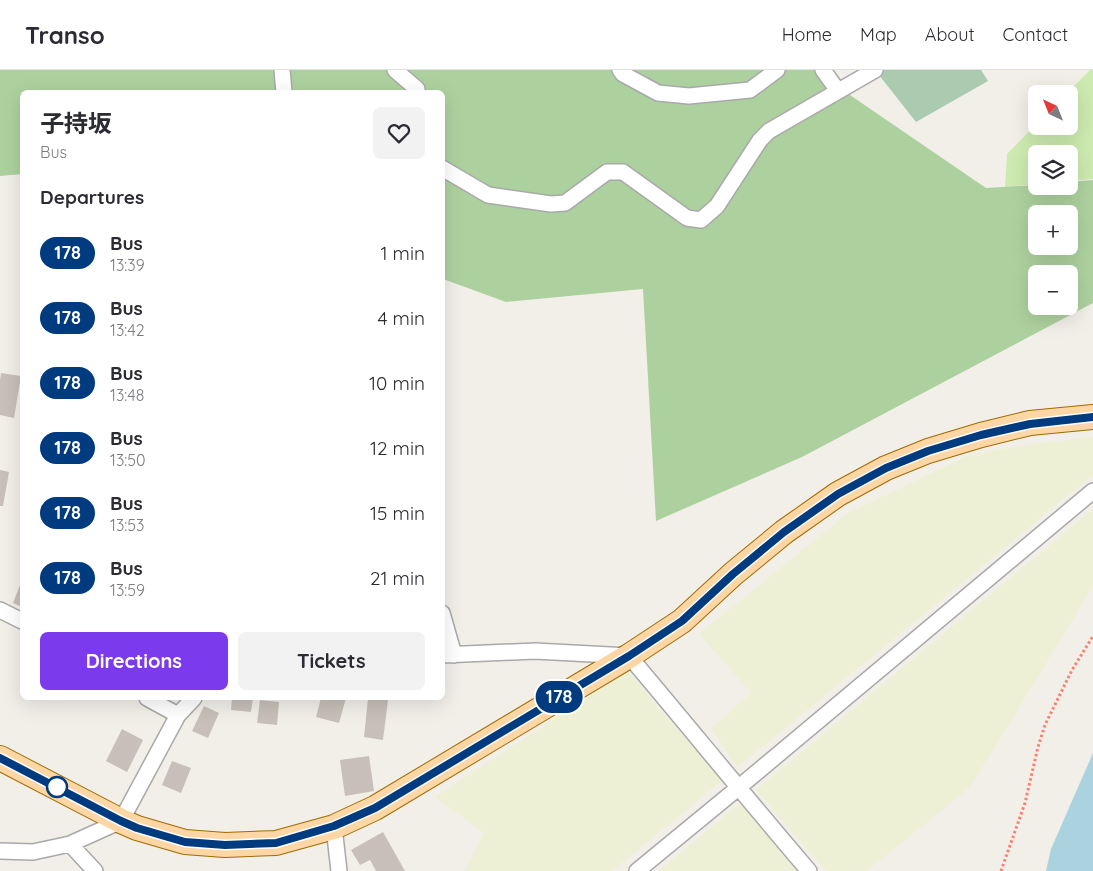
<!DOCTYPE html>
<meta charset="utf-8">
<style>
:root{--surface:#fff;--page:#f2f2f3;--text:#2b2b33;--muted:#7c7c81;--line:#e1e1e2;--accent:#7c3aed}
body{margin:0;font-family:Quicksand,"Noto Sans JP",sans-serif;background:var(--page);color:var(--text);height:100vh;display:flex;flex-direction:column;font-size:19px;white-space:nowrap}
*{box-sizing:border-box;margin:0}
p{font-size:16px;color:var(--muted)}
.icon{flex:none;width:28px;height:28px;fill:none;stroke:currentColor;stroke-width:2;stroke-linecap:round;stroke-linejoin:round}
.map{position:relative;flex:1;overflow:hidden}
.side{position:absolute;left:20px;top:20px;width:425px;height:610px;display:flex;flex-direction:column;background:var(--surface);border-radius:8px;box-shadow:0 5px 20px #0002}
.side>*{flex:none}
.badge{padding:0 10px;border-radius:16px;font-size:18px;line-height:32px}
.needle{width:32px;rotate:317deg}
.buttons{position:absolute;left:1028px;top:15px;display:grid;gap:10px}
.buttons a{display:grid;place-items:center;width:50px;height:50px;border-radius:8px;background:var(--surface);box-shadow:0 5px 20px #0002;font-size:25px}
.map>.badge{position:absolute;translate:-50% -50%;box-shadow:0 0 0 2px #fff}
h2{padding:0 20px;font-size:19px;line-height:45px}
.round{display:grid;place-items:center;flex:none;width:52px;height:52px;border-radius:8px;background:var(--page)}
.head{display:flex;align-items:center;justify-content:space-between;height:85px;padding:0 20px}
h1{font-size:24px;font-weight:700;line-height:38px}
.primary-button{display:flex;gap:10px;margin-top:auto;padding:10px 20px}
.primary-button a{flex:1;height:58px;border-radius:8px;background:var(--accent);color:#fff;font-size:20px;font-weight:700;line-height:58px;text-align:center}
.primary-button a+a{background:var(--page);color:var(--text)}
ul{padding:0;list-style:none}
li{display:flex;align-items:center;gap:15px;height:65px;padding:0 20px}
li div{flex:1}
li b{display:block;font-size:19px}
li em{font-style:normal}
li .badge{min-width:55px;font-weight:700;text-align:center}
header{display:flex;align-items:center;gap:30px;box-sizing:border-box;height:70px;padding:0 25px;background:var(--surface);border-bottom:1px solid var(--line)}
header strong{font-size:24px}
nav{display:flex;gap:28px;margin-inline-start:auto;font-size:18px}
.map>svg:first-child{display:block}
.farmland{fill:#eef0d5}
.grass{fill:#cdebb0}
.forest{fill:#add19e;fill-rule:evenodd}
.cemetery{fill:#aacbaf}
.water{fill:#aad3df}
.building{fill:#c7bfb8}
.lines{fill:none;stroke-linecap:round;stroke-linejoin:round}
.street-casing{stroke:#a9a9a9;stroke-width:18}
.primary-casing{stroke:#a06b00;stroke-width:26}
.path{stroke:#fa8072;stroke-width:3;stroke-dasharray:2.5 2.5;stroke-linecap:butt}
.street{stroke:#fff;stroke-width:15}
.primary{stroke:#fcd6a4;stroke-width:24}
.line-casing{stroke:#fff;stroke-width:11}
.line{stroke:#003b80;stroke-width:8}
.stop-dot{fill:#fff;stroke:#003b80;stroke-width:2.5}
</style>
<header>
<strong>Transo</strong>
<nav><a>Home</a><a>Map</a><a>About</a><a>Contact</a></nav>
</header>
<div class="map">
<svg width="1093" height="801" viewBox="0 0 1093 801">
<rect width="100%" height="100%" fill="#f2efe9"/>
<path class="farmland" d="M1093 367V405L738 697 711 659 751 623 699 564 848 443 970 385 1032 374Z
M1093 439V516L996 676 968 719 867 801H826L756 720Z
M627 601 722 711 612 801H464L484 763 435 727Z
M740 733 798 801H659Z"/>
<path class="grass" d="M1090 0H1093V109L1069 111V84H1036V114L1005 117 1007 84 1036 54V56H1069V24H1066Z"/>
<path class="forest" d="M0 0H828V10L986 118 1036 115V116H1069V112L1093 110V233L802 387 656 451 643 219 506 232 443 209 442 22H22V104L0 106ZM1036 144H1069V176H1036ZM1036 204H1069V236H1036Z"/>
<path class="cemetery" d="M875 0H981L988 11 916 52Z"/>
<path class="water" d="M1093 683V801H1046L1051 779Z"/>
<path class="building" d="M1 303 21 306 14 348 0 345V310Z
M0 400 9 402 3 436H0Z
M22 510V537L13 533Z
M232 628H253L251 642 231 640Z
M321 628H346L339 653 316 647Z
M368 628 388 630 383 670 364 667Z
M260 630 279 632 277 655 257 653Z
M204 636 219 643 208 668 192 661Z
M122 659 143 670 127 702 106 691Z
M369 686 374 721 345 726 340 690Z
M172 691 191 698 181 723 162 715Z
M383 762 405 801H376L370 790 360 795 351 780Z"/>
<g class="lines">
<g class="street-casing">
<path id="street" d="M282 0 284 22
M395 0 417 19V22
M620 0 623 4 658 23 689 26 750 20 777 0
M823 0 838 21
M442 98 488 125 551 134 565 133 607 102H623L687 148 701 150 717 136 760 70 769 61 875 0
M0 540 22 551
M442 543 454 585
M442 585 535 581 629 586C689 657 748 730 809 801
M147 628 178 645 194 628
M334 757 339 801
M70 774 95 801
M0 781 33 782 70 774 121 751 178 645
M637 801 738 718 1093 421"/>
</g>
<g class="primary-casing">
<path id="primary" d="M0 688 121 751 137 758 185 772 225 775 276 773 334 757 375 738 629 586 682 551 733 504 784 462 838 424 886 398 928 381 981 365 1030 353 1093 347"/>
</g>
<path class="path" d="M1001 801 1025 733 1038 677 1045 655 1072 600 1093 566"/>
<use href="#street" class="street"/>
<use href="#primary" class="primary"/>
</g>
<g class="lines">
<g class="line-casing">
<path id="line" d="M0 688 121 751 137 758 185 772 225 775 276 773 334 756 375 738 629 586 682 551 733 504 784 462 838 424 886 398 928 381 981 365 1030 354 1093 347"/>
</g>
<use href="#line" class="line"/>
</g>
<circle class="stop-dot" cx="57" cy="717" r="10"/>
</svg>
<div class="buttons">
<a><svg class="needle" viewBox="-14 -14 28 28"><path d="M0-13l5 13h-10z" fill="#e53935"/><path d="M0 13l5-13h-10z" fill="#7c7c81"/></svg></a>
<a><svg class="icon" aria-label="layers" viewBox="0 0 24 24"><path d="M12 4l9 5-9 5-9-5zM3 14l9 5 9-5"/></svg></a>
<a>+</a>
<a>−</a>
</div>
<b class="badge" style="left:559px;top:627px;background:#003b80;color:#fff">178</b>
<section class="side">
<div class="head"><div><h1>子持坂</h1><p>Bus</p></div><a class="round"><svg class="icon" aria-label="heart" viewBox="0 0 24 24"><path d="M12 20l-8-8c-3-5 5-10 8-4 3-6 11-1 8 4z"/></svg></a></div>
<h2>Departures</h2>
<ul>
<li><span class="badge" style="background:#003b80;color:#fff">178</span><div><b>Bus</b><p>13:39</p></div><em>1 min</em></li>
<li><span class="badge" style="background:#003b80;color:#fff">178</span><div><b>Bus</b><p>13:42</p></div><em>4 min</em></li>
<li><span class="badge" style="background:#003b80;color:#fff">178</span><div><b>Bus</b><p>13:48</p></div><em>10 min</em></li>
<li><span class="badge" style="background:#003b80;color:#fff">178</span><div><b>Bus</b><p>13:50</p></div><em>12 min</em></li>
<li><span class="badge" style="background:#003b80;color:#fff">178</span><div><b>Bus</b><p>13:53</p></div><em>15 min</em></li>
<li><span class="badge" style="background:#003b80;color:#fff">178</span><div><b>Bus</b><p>13:59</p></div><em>21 min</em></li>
</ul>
<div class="primary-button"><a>Directions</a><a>Tickets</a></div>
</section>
</div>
